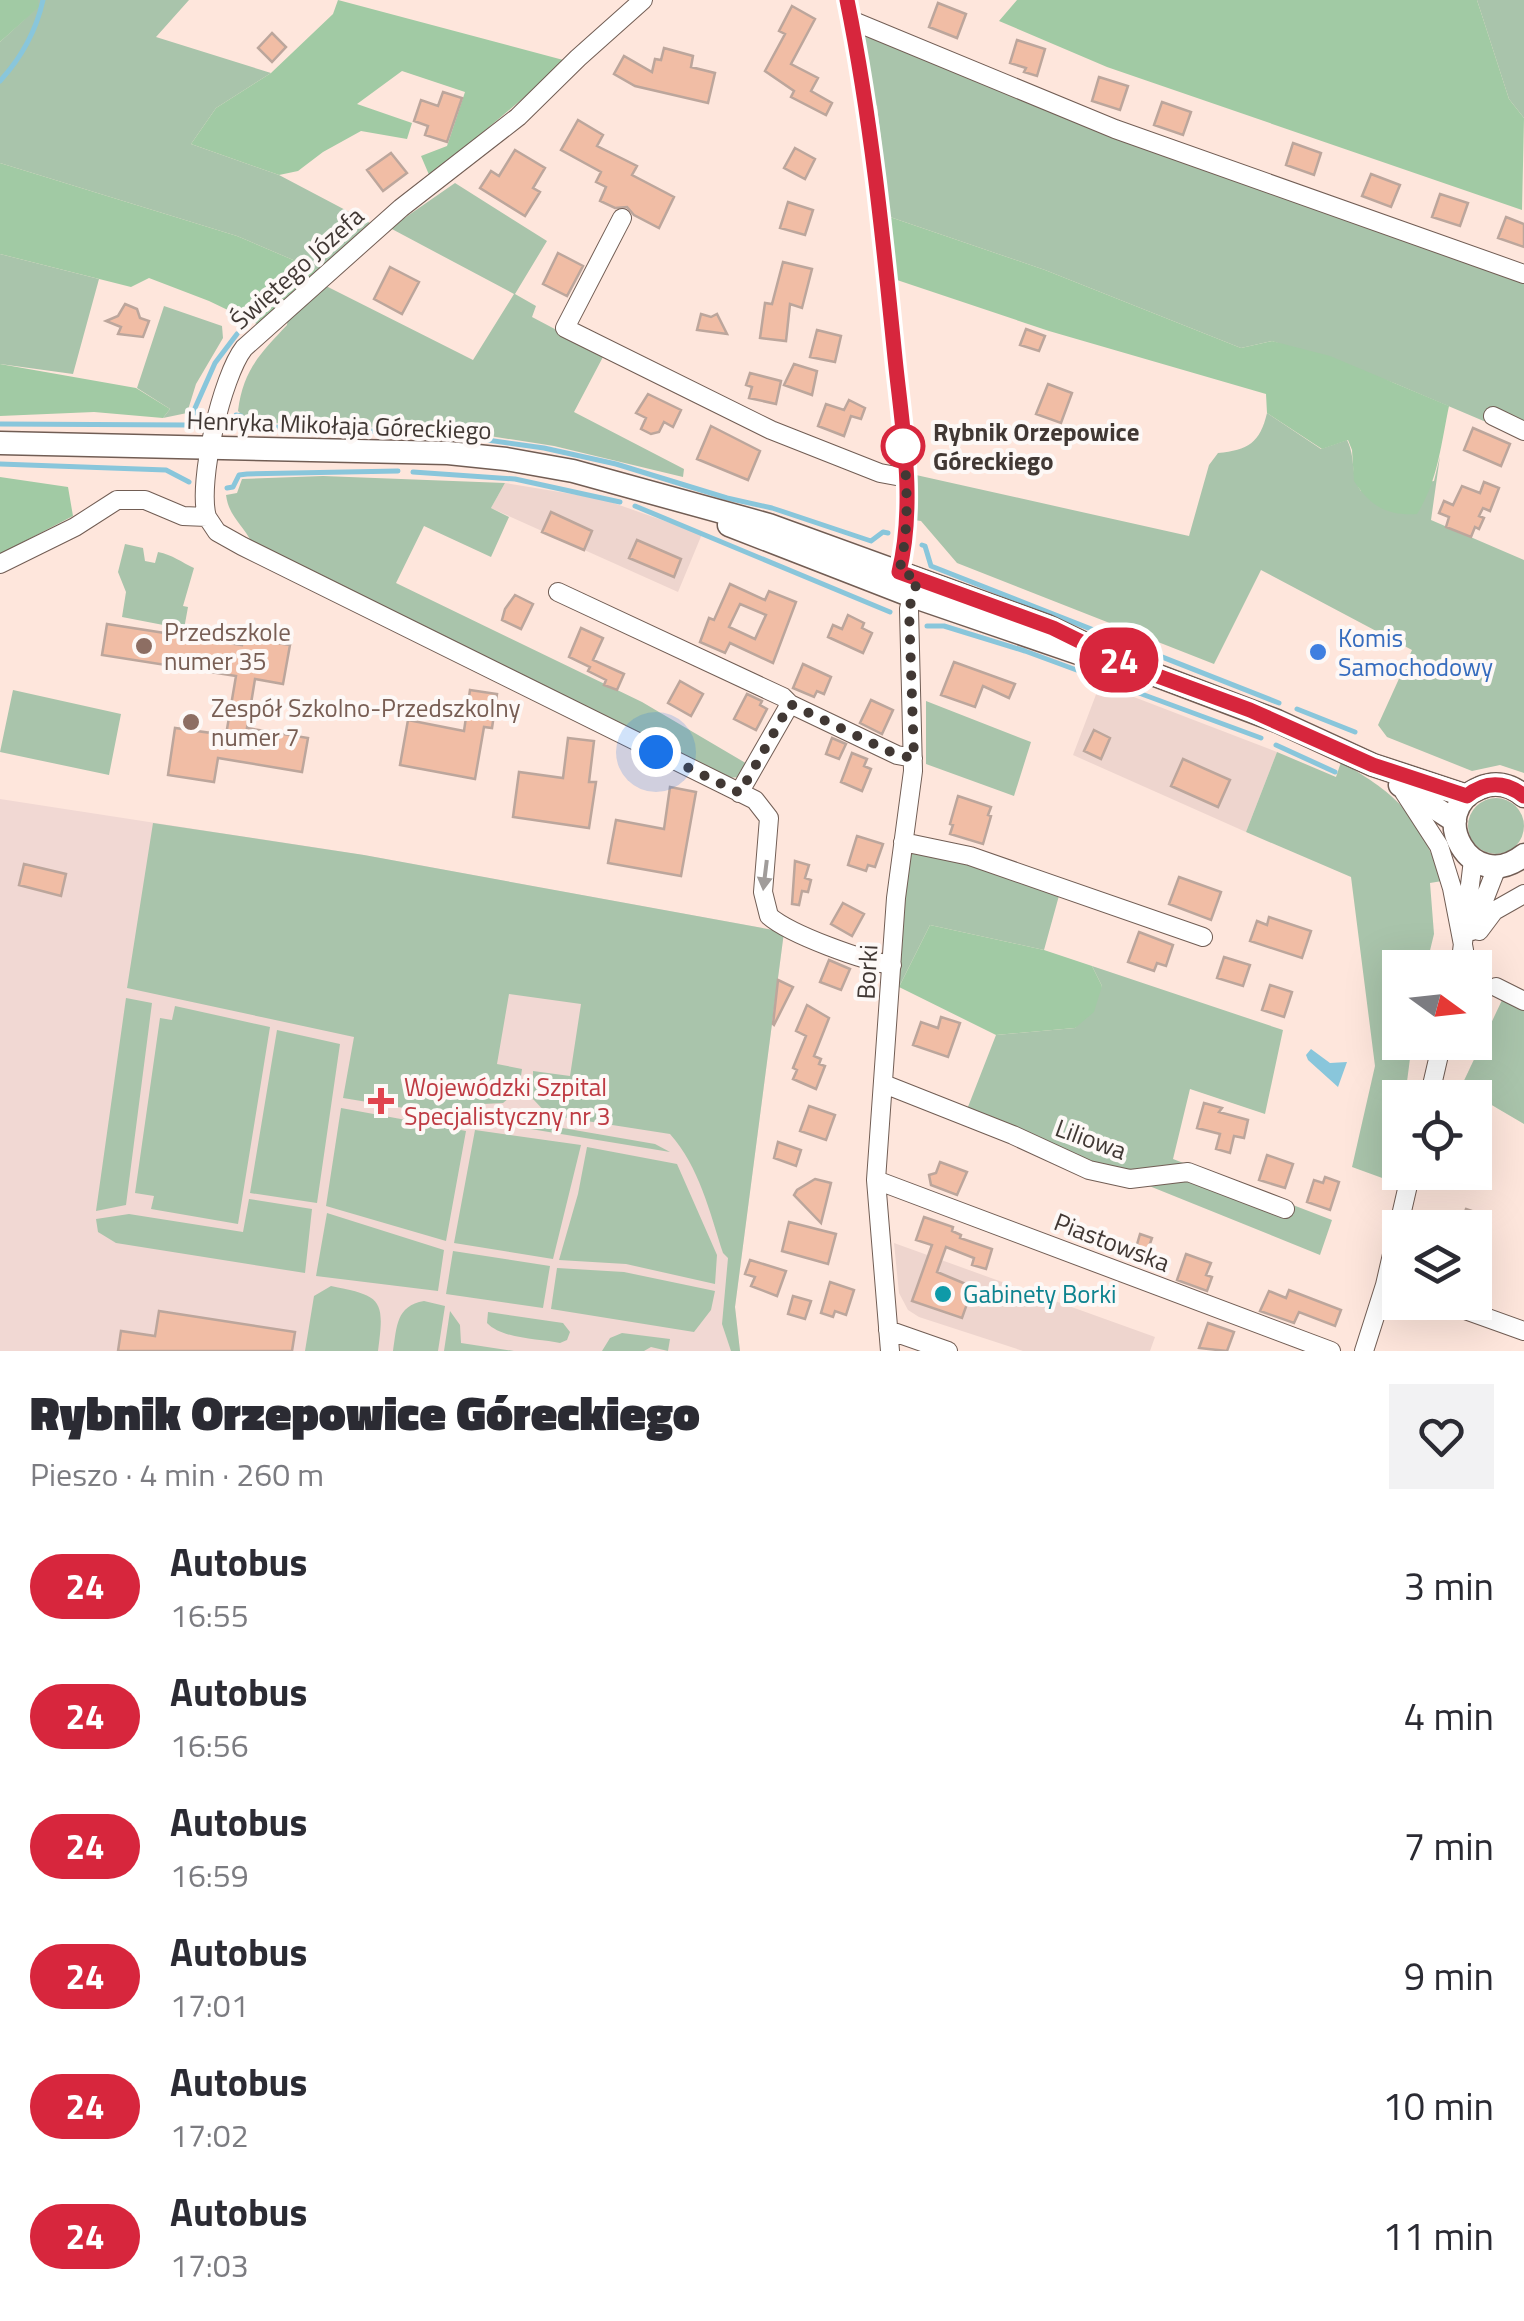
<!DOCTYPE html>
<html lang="pl">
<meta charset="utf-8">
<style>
:root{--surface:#fff;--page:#f2f2f3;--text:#2b2b33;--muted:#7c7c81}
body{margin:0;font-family:"Titillium Web",sans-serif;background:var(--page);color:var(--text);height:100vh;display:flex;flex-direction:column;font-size:38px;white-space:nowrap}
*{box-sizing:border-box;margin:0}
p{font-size:32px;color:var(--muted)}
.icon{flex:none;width:55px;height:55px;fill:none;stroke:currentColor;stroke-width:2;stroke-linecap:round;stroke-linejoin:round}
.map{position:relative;height:1351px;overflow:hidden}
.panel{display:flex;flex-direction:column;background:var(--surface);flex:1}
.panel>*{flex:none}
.badge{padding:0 20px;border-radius:32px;font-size:35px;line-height:65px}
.needle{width:65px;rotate:105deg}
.controls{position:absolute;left:1382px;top:950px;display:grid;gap:20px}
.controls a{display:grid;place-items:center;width:110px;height:110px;border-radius:0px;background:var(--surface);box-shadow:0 10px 40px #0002;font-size:50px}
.you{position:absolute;width:50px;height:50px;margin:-25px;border:8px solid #fff;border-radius:50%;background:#1a73e8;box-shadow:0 0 0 15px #1a73e833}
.map>.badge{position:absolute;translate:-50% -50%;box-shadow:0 0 0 5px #fff}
.round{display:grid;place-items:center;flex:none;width:105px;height:105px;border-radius:0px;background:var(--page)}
.summary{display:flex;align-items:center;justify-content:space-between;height:170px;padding:0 30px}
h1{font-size:48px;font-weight:800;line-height:75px}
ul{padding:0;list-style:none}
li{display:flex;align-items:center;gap:30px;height:130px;padding:0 30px}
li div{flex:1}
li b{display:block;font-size:38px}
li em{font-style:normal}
li .badge{min-width:110px;font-weight:700;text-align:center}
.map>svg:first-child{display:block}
.commercial{fill:#eed5ce}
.medical{fill:#f1d8d3}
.green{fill:#a9c4ab}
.forest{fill:#a1caa4}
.water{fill:#89c6db}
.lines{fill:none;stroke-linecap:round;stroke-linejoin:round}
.stream{stroke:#89c6db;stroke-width:5}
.building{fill:#f1bda5;stroke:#bca69c;stroke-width:2.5;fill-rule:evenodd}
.minor-casing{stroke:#715d54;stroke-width:20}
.major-casing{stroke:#715d54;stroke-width:25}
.minor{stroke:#fff;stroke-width:18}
.major{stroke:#fff;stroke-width:22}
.oneway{fill:#a09c9a}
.line-casing{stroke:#fff;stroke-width:22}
.line{stroke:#d7263d;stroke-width:15}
.walk{stroke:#413834;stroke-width:10;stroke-dasharray:0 18}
.stop-dot{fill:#fff;stroke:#d7263d;stroke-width:5}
.education-dot{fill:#8d6e63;stroke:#fdf8f6;stroke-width:4}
.shop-dot{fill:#3f7fe0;stroke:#fdf8f6;stroke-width:4}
.health-dot{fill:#e0444e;stroke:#fdf8f6;stroke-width:4}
.culture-dot{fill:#0f9aa8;stroke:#fdf8f6;stroke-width:4}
.labels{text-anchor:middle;stroke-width:8;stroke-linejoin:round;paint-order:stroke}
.street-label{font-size:25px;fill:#413834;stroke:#fdf8f6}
.stop-label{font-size:25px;font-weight:bold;fill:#413834;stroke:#fdf8f6;text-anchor:start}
.education-label{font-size:25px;fill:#785e54;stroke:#fdf8f6;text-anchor:start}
.shop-label{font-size:25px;fill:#366cbe;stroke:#fdf8f6;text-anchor:start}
.health-label{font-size:25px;fill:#be3a42;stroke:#fdf8f6;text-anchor:start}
.culture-label{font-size:25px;fill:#0d838f;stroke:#fdf8f6;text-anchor:start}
</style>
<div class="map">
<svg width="1524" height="1351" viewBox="0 0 1524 1351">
<rect width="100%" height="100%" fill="#fee6dc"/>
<path class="commercial" d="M505 483 602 499 702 534 678 592 491 508Z
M1100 684 1277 752 1246 832 1073 755Z
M894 1243 1155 1337 1150 1351H1023L919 1317 908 1310 899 1293Z"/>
<path class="medical" d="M0 799 364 855 784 932 735 1307 740 1351H0Z"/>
<path class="green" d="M38 0H189L156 37 271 73 216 108 191 144 279 175 372 224 319 271 237 236 0 163V42L38 7Z
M1477 0H1524V118L1509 99Z
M860 30 1524 281V422L1488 412 1486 422 1394 383 1272 341 1241 348 1045 270 890 217 877 106 871 102Z
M455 183 547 241 515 294 536 306 532 317 604 355 574 412 684 469 683 477 554 446 458 431 249 422 238 411C243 370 260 354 287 325L288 316 326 286 473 360 514 294 390 228Z
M0 254 99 279 73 374 0 364Z
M164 306 222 326 223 338 196 384 187 413 163 418 170 409 137 388Z
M1267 413 1321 449 1347 440C1356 457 1350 475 1361 491L1434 481 1440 456 1431 520 1524 560V773L1500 765 1472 771 1387 737 1378 725 1412 650 1261 570 1214 664 957 563 921 521 914 520 916 475 1189 536 1209 465 1218 453C1248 450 1260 443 1267 413Z
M323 476 505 483 491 508 509 517 491 557 424 526 396 583 642 702 749 765 741 777 727 778 252 543C242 523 229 517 226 495L237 493 242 479Z
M125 544 143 548 145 561 155 563 158 552C173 555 181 562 194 568L183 606 188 607 184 629 122 617 126 592 118 572Z
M13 690 121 714 109 775 0 752Z
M926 701 1031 742 1014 796 926 764Z
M1277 752 1336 777 1341 762C1400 796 1419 816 1442 881L1430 883 1434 934 1426 967 1400 968V1042L1412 1043 1405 1097 1400 1098V1119L1385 1179 1352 1167 1375 1066 1351 877 1246 832Z
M1468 826a28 28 0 1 1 56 0a28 28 0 1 1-56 0Z
M153 823 364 855 784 932 735 1307 740 1351H731L722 1324 728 1258 723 1253C710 1213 699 1166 670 1134L548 1115 533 1099V1071L570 1076 581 1004 509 994 497 1064 522 1069 519 1090 503 1103 483 1104 482 1114 655 1144 670 1152 343 1098 354 1037 127 988Z
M909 848 964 860 1060 892 1044 950 930 925 899 987Z
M1092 966 1283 1030 1265 1114 1190 1089 1173 1159 1332 1220 1320 1255 966 1112 996 1035 1075 1028 1102 986Z
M126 998 152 1003 126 1205 96 1211Z
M1503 998 1524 1009V1124L1461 1087Z
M175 1006 270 1027 238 1224 151 1209 154 1196 135 1193 160 1018 172 1020Z
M277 1030 340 1044 317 1203 250 1193Z
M341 1108 466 1131 446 1241 326 1206Z
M475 1130 581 1145 553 1259 454 1243Z
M587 1147 677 1164 717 1255 715 1284 626 1264 559 1260 578 1194Z
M249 1199 312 1209 305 1273 116 1243 98 1232 96 1219 129 1214 243 1232Z
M327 1213 444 1250 438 1291 316 1276Z
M453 1251 550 1266 543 1308 446 1294Z
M557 1268 624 1272 715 1291 711 1310 694 1332 551 1309Z
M331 1286C382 1296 385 1299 378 1351H305L314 1296Z
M424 1301 445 1306 438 1351H393C397 1326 396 1306 424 1301Z
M450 1311 460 1325 461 1343 514 1351H444Z
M488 1312 563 1323 570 1332 567 1340 560 1343C540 1339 502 1339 487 1323Z
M622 1333 670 1339 668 1351 651 1347 644 1351H602L610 1338Z"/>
<path class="forest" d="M0 0H38L39 7 0 42Z
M338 0 567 61 430 177 421 156 447 146 465 92 402 71 357 104 412 123 407 139 361 131 323 152 298 171 279 175 191 144 216 108 271 73 333 14Z
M1017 0H1477L1509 99 1524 118 1522 210 1107 67 999 21Z
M0 163 237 236 319 271 259 325 209 301 149 278 131 287 0 254Z
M890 217 1045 270 1241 348 1272 341 1330 356 1449 406C1441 444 1438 481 1417 514 1387 516 1370 506 1354 481L1352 450 1348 440 1322 449 1267 413 1266 394 1049 331 894 279Z
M0 364 136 388 170 409 163 418 94 412 0 416Z
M0 477 68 487 73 516 0 554Z
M930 925 1044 950 1092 966 1102 986 1094 1012 1075 1028 996 1035 899 987Z"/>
<path class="water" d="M1311 1049 1330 1063 1347 1062 1338 1087 1308 1060 1306 1055Z"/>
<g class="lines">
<path class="stream" d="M0 81C22 57 36 32 43 0
M197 413 195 408 215 363 237 334
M236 415 241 416 248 426 445 434 544 448 616 464 727 498 772 508 871 541 883 532 888 533
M0 424 188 425 198 414 202 413
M0 464 166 470 189 482
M413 472 515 479 620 502
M227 488 233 487 239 475 247 474 398 471
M635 506 890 612
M922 545 925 546 931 566 1279 703
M927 626H944L1025 651 1261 738
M1297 709 1355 732
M1276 745 1335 772"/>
</g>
<path class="building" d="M938 3 966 14 957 38 929 27Z
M792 6 815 19 791 64 818 78 811 91 832 103 826 115 791 97 794 91 765 71 785 34 779 31Z
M272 33 286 47 272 62 258 48Z
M1017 40 1045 49 1037 76 1024 72 1026 68 1010 63Z
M664 48 693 56 691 67 715 73 708 103 635 86 614 74 624 56 652 72 655 59 661 60Z
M1099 77 1128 86 1120 110 1092 101Z
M443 92 462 98 447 142 425 135 428 126 414 121 421 100 438 106Z
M1162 102 1191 112 1183 135 1154 125Z
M578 120 603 135 597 146 637 166 632 175 674 197 659 228 634 215 627 207 615 208 600 201 606 187 596 182 601 172 561 150Z
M1293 143 1321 153 1314 175 1286 165Z
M795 148 815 159 805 179 784 168Z
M515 150 545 168 533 188 540 192 525 216 480 188 491 171 499 176Z
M391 153 407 173 383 191 367 170Z
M1371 174 1400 185 1391 207 1362 196Z
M1440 194 1468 203 1460 226 1432 217Z
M788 202 813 210 805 235 780 228Z
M1506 217 1524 224V247L1498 238Z
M558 253 583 266 567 296 543 284Z
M783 262 812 269 802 308 790 304 786 341 760 338 765 303 772 304Z
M390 267 419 282 402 314 374 299Z
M125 304 137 309 140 318 149 321 143 337 118 334 121 327 106 321 118 316Z
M701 314 711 317 717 314 727 334 697 330Z
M1026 329 1045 336 1039 351 1020 345Z
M817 330 841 336 835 362 810 357Z
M794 364 817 371 812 395 784 385Z
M750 373 781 381 776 404 749 398 752 387 746 385Z
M1048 384 1072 393 1061 423 1036 414Z
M648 394 681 410 673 427 664 422 659 432 651 434 641 429 646 418 636 413Z
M849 400 865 408 861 419 851 416 844 436 818 426 826 404 844 410Z
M711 426 760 451 748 480 697 459Z
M1473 428 1510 444 1501 466 1464 450Z
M1484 482 1499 488 1490 511 1483 508 1479 516 1484 518 1479 529 1475 527 1471 537 1446 527 1449 517 1439 513 1444 501 1453 505 1462 486 1480 493Z
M551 512 592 531 584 550 542 532Z
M637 540 681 559 674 577 629 558Z
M730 584 765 600 769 591 796 602 773 663 730 643 725 653 700 642 709 618 714 620ZM740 604 766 615 755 639 729 627Z
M515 595 533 604 521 629 502 620 505 609Z
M848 615 864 623 862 628 872 633 863 653 828 637 833 625 842 629Z
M107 624 242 645 244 638 290 645 283 684 255 679 247 728 308 738 302 772 218 758 214 782 168 775 175 728 226 735 236 676 102 655Z
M581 628 603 638 593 660 624 674 617 690 604 685 606 680 588 671 590 667 569 657Z
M954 662 1015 684 1009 698 983 686 975 707 941 695Z
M803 664 831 677 824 694 817 691 814 697 793 688Z
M680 681 703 694 691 716 668 703Z
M470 690 497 694 492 728 484 727 475 779 400 765 408 720 464 731Z
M747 694 762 701 760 705 767 709 756 730 734 719Z
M871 700 893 710 882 734 860 723Z
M1094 730 1110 738 1101 759 1084 751Z
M568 738 594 741 589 782H596L589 828 513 817 519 772 563 778Z
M832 738 846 744 839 759 826 754Z
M852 753 867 759 864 766 871 769 862 791 841 782Z
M1183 759 1230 780 1218 807 1171 786Z
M670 787 696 792 681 876 608 863 616 820 664 829Z
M958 796 991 807 988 815 991 816 983 844 950 834 953 825 950 824Z
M857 836 883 844 875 867 868 865 866 871 848 865Z
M795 861 809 865 805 878 811 880 808 892 802 891 799 905 792 904Z
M24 864 66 874 61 896 19 885Z
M1179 877 1221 892 1211 920 1169 904Z
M843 903 864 914 852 936 831 924Z
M1269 917 1311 931 1302 958 1250 941 1257 921 1267 925Z
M1139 932 1173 945 1166 966 1157 963 1154 971 1128 962Z
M1224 957 1250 965 1243 986 1217 978Z
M829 960 850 969 841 990 820 982Z
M778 980 793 987 774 1025 773 1024Z
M1270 985 1292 992 1284 1017 1262 1010Z
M807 1005 829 1018 814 1056 821 1059 819 1064 825 1066 816 1089 793 1079 797 1070 793 1068 806 1036 796 1031Z
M941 1017 960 1023 948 1057 913 1045 921 1022 938 1028Z
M1204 1103 1222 1108 1219 1112 1248 1120 1244 1138 1234 1136 1230 1153 1216 1149 1220 1134 1197 1128Z
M809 1106 835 1115 826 1140 800 1131Z
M778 1142 801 1150 796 1166 774 1158Z
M1267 1155 1293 1164 1285 1188 1259 1180Z
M940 1162 967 1172 957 1195 931 1185 929 1175 936 1173Z
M1325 1177 1339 1182 1330 1210 1307 1202 1314 1180 1323 1183Z
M815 1179 831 1183 821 1223 794 1195 797 1190Z
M1466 1209 1489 1217 1486 1228H1460Z
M924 1217 953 1227 952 1231 961 1235 960 1238 992 1249 986 1269 972 1265 974 1258 946 1247 937 1272 973 1287 962 1318 912 1301 932 1245 916 1240Z
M789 1222 836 1234 828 1264 782 1251Z
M1140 1234 1152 1238 1147 1252 1136 1248Z
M1186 1254 1211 1263 1206 1275 1212 1277 1207 1291 1177 1280Z
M750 1260 786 1271 777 1296 751 1286 755 1277 745 1274Z
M830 1282 854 1290 846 1315 835 1311 833 1317 821 1313Z
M1289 1290 1341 1310 1335 1326 1299 1312 1294 1323 1260 1311 1269 1291 1286 1298Z
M793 1296 811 1301 805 1319 788 1314Z
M159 1311 295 1332 292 1351H118L121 1331 155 1336Z
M1208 1323 1234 1332 1227 1351 1199 1348Z"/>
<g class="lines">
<g class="minor-casing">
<path id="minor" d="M847 0C871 115 882 232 894 349 901 425 919 509 895 584
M851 20 1115 129 1524 274
M622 218 565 328 771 430 880 473 907 478
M1493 416 1524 431
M207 517 217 532 242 546 755 800 769 818 763 892 769 916C791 935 864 961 892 965
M0 564 75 527 117 500H145L183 516 207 517C197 483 222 376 244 348L401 208 518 117 578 58 643 0
M558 592 783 697 790 704
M1404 792 1439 846 1452 888 1464 950
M739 793 790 704 897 755 913 758
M903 842 970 856 1203 937
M1472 931 1497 867
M1479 931 1494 911 1524 894
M1460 968 1473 860
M1496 987 1524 1001
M884 1084 1013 1135 1089 1170 1130 1179 1188 1172 1285 1209
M1429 1098 1442 1042
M876 1180 1331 1351
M1443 1302 1524 1331
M888 1330 948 1351
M890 1351 876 1180 896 898 913 771 909 609 915 585
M1364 1351 1385 1285 1411 1172"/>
</g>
<g class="major-casing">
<path id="major" d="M0 443 448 453 506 459 573 471 769 525 1047 626 1129 665 1277 721 1373 765 1467 796
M729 525 912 596 1084 655
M1400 785 1455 821
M1524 796C1511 785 1496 781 1480 788 1424 811 1471 897 1524 855"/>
</g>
<use href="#minor" class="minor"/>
<use href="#major" class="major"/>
</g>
<defs><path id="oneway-solid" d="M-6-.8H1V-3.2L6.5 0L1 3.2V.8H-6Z" transform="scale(2.5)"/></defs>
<use class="oneway" href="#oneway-solid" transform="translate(765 875) rotate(97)"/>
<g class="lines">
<g class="line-casing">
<path id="line" d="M847 0C871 118 883 238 895 358 902 427 916 502 899 572L1053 628 1128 665 1250 710 1373 765 1467 796C1485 781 1505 781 1524 796"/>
</g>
<use href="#line" class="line"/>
<path class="walk" d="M656 752 740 793 790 704 897 755 914 758 909 609 918 578 899 572C910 529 907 483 903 439V446"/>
</g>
<circle class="stop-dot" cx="903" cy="446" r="20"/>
<g class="education-dot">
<circle cx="144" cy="646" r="10"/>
<circle cx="191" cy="722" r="10"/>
</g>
<circle class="shop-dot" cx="1318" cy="652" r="10"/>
<path class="health-dot" d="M376 1086h10v10h10v10h-10v10h-10v-10h-10v-10h10z"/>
<circle class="culture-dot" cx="943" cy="1294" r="10"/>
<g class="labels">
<g class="street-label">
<text transform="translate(297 268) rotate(-42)" y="9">Świętego Józefa</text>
<text transform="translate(339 425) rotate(2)" y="9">Henryka Mikołaja Góreckiego</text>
<text transform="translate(867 972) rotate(-87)" y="9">Borki</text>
<text transform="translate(1091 1139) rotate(20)" y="9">Liliowa</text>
<text transform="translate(1112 1242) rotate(21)" y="9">Piastowska</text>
</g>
<g class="stop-label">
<text x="933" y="441">Rybnik Orzepowice<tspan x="933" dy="29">Góreckiego</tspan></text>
</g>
<g class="education-label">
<text x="164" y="641">Przedszkole<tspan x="164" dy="29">numer 35</tspan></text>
<text x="211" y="717">Zespół Szkolno-Przedszkolny<tspan x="211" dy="29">numer 7</tspan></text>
</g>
<g class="shop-label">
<text x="1338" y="647">Komis<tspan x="1338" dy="29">Samochodowy</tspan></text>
</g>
<g class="health-label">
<text x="404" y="1096">Wojewódzki Szpital<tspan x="404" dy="29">Specjalistyczny nr 3</tspan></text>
</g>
<g class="culture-label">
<text x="963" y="1303">Gabinety Borki</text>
</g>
</g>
</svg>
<div class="controls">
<a><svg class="needle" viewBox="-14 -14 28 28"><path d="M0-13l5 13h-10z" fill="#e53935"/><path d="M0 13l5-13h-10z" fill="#7c7c81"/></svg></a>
<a><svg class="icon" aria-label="locate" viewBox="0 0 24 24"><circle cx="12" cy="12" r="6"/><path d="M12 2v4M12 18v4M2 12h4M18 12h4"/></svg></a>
<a><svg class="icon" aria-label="layers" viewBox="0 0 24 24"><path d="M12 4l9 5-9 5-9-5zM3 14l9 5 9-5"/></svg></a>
</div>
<div class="you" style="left:656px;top:752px"></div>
<b class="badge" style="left:1119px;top:660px;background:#d7263d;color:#fff">24</b>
</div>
<section class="panel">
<div class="summary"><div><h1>Rybnik Orzepowice Góreckiego</h1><p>Pieszo · 4 min · 260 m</p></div><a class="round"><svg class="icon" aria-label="heart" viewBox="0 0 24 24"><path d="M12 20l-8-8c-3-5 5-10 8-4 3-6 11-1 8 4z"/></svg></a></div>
<ul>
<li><span class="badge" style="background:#d7263d;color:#fff">24</span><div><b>Autobus</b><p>16:55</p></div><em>3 min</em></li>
<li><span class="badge" style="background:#d7263d;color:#fff">24</span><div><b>Autobus</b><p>16:56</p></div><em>4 min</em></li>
<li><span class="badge" style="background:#d7263d;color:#fff">24</span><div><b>Autobus</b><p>16:59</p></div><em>7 min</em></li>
<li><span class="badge" style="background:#d7263d;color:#fff">24</span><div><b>Autobus</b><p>17:01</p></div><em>9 min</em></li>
<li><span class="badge" style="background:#d7263d;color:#fff">24</span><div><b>Autobus</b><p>17:02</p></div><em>10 min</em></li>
<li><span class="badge" style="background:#d7263d;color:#fff">24</span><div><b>Autobus</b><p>17:03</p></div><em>11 min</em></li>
</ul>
</section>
